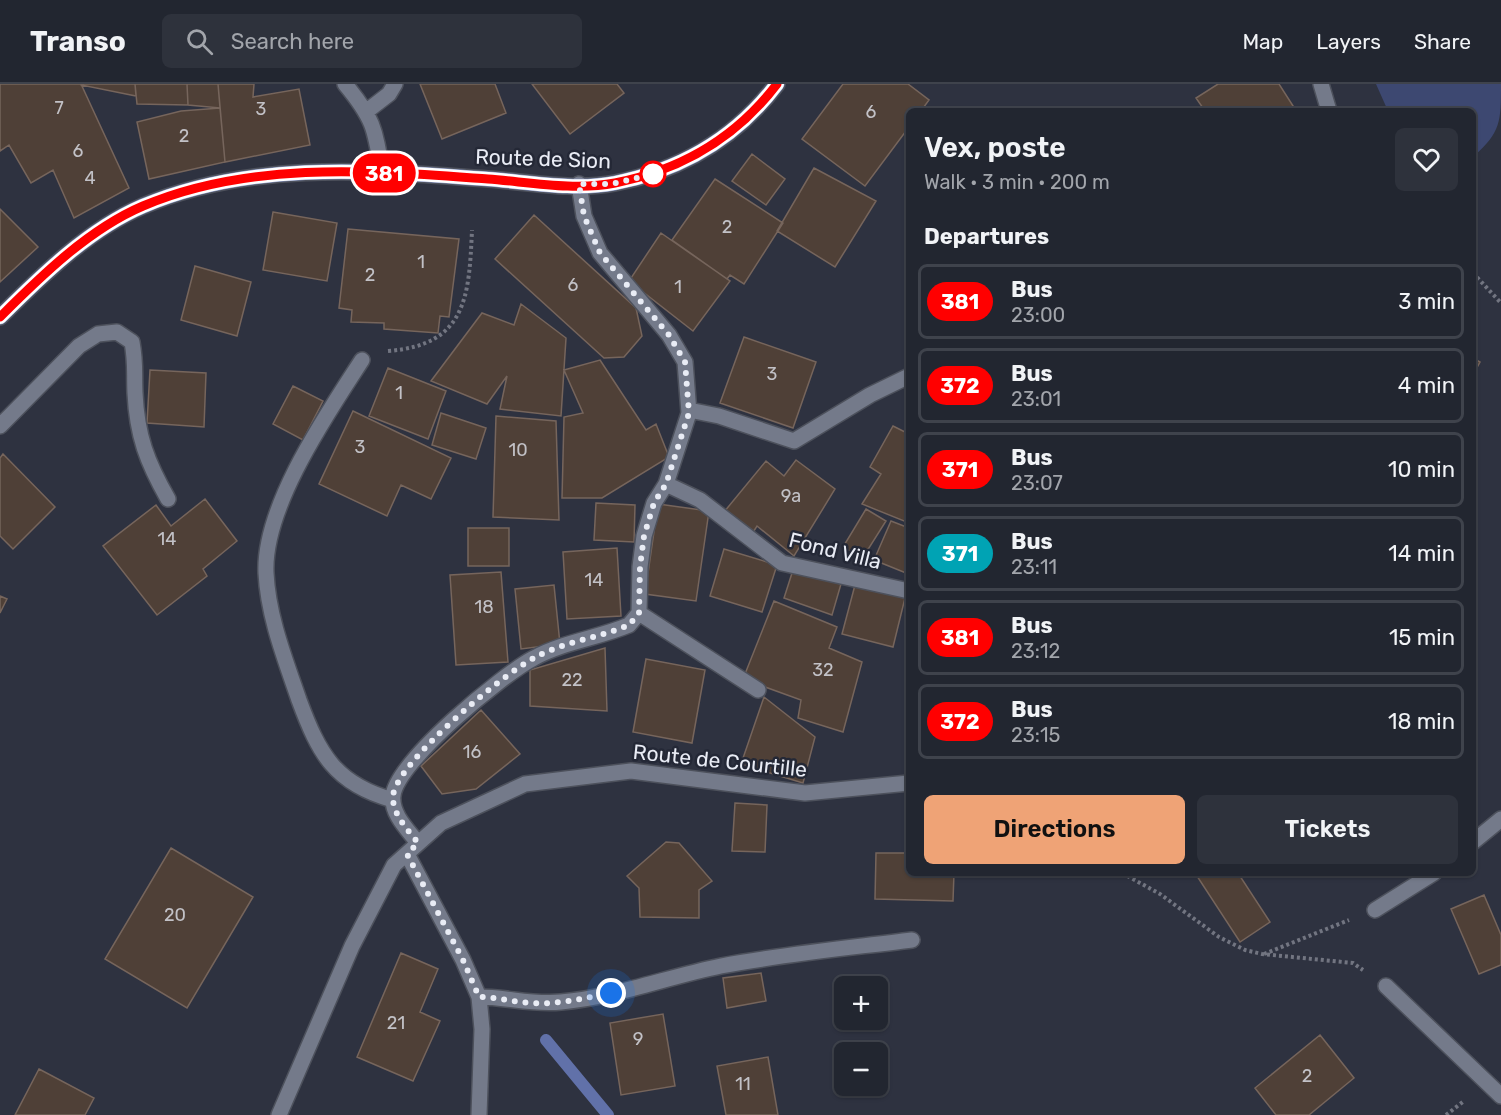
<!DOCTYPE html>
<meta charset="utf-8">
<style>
:root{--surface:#222630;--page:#2e323c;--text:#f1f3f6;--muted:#a2a5ab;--line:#3f434c;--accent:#efa376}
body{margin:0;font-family:Rubik,sans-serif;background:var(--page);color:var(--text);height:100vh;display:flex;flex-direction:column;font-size:22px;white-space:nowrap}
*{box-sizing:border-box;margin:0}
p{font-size:20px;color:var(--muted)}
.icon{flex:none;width:33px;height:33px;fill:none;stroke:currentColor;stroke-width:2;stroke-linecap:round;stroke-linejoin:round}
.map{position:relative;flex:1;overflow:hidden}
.side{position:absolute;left:906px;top:24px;width:570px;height:768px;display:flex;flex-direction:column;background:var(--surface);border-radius:9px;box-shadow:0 2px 4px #0004,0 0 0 2px var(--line)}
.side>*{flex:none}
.badge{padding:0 12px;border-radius:20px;font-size:21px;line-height:39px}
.buttons{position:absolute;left:834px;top:892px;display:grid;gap:12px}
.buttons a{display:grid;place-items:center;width:54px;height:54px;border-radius:9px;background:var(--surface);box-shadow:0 2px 4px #0004,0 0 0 2px var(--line);font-size:30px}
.you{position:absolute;width:30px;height:30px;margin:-15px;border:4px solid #fff;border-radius:50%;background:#1a73e8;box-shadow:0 0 0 9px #1a73e833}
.map>.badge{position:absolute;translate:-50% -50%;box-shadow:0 0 0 3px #fff}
h2{padding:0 18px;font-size:22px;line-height:54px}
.round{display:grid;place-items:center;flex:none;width:63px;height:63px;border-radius:9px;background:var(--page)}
.headline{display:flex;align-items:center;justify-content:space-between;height:102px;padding:0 18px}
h1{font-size:28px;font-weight:600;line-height:45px}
.button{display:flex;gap:12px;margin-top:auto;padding:12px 18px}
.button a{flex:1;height:69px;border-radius:9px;background:var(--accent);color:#111;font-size:24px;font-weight:600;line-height:69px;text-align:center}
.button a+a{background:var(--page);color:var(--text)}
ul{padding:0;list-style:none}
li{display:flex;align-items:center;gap:18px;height:75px;margin:0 12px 9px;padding:0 6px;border:3px solid var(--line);border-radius:9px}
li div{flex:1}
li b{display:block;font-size:22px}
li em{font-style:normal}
li .badge{min-width:66px;font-weight:700;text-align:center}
header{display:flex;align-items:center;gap:36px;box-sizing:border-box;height:84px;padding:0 30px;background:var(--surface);border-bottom:2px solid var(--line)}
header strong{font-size:28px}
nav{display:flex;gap:33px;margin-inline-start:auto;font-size:21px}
.search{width:420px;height:54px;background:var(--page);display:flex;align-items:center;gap:15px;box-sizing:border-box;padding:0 21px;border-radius:9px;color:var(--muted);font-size:22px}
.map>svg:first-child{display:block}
.green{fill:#3d4871}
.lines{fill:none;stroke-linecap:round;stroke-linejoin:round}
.stream{stroke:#6171a9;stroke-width:12}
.building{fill:#4f4037;stroke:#76655c;stroke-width:1.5}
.minor-casing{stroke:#4d515c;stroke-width:18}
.major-casing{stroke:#4d515c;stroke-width:18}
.path{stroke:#727581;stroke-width:4;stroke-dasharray:3 3;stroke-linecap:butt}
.minor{stroke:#747a8a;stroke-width:15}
.major{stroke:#8a99c8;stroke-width:15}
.line-casing{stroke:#fff;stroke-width:14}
.line{stroke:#f00;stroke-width:9}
.walk{stroke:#e9ecf5;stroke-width:6;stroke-dasharray:0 10.8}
.stop-dot{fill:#fff;stroke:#f00;stroke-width:3}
.labels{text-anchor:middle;stroke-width:5;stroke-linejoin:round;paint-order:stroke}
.number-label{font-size:18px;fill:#c2c1c6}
.street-label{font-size:21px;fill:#e9ecf5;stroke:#242836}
</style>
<header>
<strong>Transo</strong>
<div class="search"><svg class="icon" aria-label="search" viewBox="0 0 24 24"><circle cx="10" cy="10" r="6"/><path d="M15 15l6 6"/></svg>Search here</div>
<nav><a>Map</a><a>Layers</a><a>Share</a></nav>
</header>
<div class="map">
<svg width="1501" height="1031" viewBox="0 0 1501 1031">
<rect width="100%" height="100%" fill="#2e3240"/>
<path class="green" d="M1376 0H1501C1501 38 1501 48 1473 73V27H1388Z"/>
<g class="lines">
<path class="stream" d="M546 956 608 1031"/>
</g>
<path class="building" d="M0 0H81L129 104 74 134 53 86 31 99 9 61 0 67Z
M81 0H135L136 12 81 1Z
M135 0H187L188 21 137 20Z
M187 0H218L220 24 188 21Z
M218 0H254L253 13 299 5 310 61 225 78Z
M420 0H495L506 29 442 55Z
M532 0H617L624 9 570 50Z
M843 0H908L929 16 921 27H909V43L865 102 802 55Z
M1218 0H1279L1295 25 1291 27H1205L1196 14Z
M220 24 225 78 149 95 137 38 181 27Z
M752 70 785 95 766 121 732 97Z
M814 84 876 117 835 183 777 147Z
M715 95 783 139 744 200 730 191 727 195 672 156Z
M0 125 38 163 0 198Z
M273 128 337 139 327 197 263 186Z
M534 131 636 224 642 252 624 273 604 274 495 175Z
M348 145 459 155 449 233 440 232 438 249 384 245V239L351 238 352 226 339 224Z
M661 149 730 197 693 247 629 197Z
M195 182 251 198 237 252 181 236Z
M521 220 566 254 561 332 500 325 507 292 487 320 431 297 482 229 514 241Z
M744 253 816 278 793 344 720 319Z
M1473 274 1480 278 1473 291Z
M600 276 646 346 656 340 669 373 602 414H562L564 333 583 329 564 286Z
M388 284 446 307 428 355 369 332Z
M150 286 206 289 204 343 147 339Z
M293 302 323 317 303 356 273 340Z
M353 327 451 374 431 415 401 401 387 432 319 400Z
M441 329 486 344 476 375 432 361Z
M496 332 556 337 559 436 493 433Z
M893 342 909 350V439L862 420 881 390 870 383Z
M3 370 55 423 13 465 0 452V374Z
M796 376 835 405 794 472 757 442 750 453 724 428 766 377 784 392Z
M205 415 237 457 203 485 207 492 157 531 103 462 156 421 171 442Z
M596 419 635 421 634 458 594 456Z
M658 420 709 427 696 517 645 510Z
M866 425 886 437 862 475 843 463Z
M891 437 909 444V482L906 489 874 476Z
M468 444H509V482H468Z
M617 464 621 532 567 535 563 468Z
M724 465 777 481 762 528 710 512Z
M793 486 841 500 832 531 784 514Z
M501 488 508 578 456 581 450 491Z
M554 501 560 560 521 565 515 505Z
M855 501 905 514 893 563 842 550Z
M0 512 7 515 0 529Z
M774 517 837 543 829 564 862 578 843 648 798 634 801 616 743 595Z
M909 556V585L906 584Z
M605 564 607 627 530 622V586Z
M646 575 705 586 692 659 633 648Z
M764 613 815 653 803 699 741 680Z
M481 626 520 670 476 705 442 710 421 682Z
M735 719 767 721 765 768 732 767Z
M666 758 679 759 712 797 699 806V834L640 833 639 804 627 792Z
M171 764 253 813 187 924 105 875Z
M876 769H909V789H954L953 817 875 815Z
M1195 789H1238L1270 838 1240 858Z
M1484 811 1501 851V881L1479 890 1451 825Z
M401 869 438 885 420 928 440 937 413 997 357 973Z
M761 889 766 917 727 924 723 894Z
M663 930 675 1002 621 1011 610 939Z
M1320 951 1354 994 1309 1031H1276L1255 1004Z
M768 973 778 1031H726L717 982Z
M39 985 94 1014 85 1031H15Z"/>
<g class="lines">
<g class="minor-casing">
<path id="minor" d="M345 0C374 35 375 45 382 88
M1321 0 1329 27
M367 27 389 10 395 0
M579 100 584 132 600 169 669 251 685 278 689 329 666 400 654 419 644 452 640 483 639 529
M362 276C327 330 263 423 266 489 268 532 285 575 299 616 319 670 335 700 393 716
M689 326 719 332 794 357 870 311 909 292
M0 342 79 262 98 250 117 248 132 258C136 280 134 288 135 309 137 352 147 378 168 415
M666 400 700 416 782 479 909 507
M639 529 758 606
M1473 758 1501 735
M418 759C408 746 391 730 393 712 396 678 503 590 534 574 563 558 598 554 629 541L639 529
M407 770 463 876 479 913 482 945 479 1031
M1375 826 1434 789
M1386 902 1501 1012
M479 913C507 913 532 921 561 918 616 913 667 893 721 882 784 870 848 864 912 856
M279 1031 352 862 394 781 441 739 525 700 631 687 805 709 909 699"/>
</g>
<g class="major-casing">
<path id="major" d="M0 233C41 192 89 145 143 122 251 76 373 87 488 95 528 98 575 107 615 99 681 86 736 54 777 0"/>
</g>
<path class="path" d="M1473 189 1501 219
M388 267C467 261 469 212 472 146
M1122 789 1160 810 1219 853 1245 866 1262 870 1353 879 1363 886
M1264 870 1349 836
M1446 1031 1464 1017"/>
<use href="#minor" class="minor"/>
<use href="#major" class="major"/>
</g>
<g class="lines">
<g class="line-casing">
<path id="line" d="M0 233C41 192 89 145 143 122 251 76 373 87 488 95 528 98 575 107 615 99 681 86 736 54 777 0"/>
</g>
<use href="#line" class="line"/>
<path class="walk" d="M611 909C584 914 557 921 531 919 513 918 497 913 479 913L463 876 407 770 418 759C408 746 392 730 393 712 396 679 503 590 534 574 563 558 598 554 629 541L639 529 640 483 644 452 654 419 666 400 689 329 685 278 669 251 600 169 584 132 579 100H612L653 90"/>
</g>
<circle class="stop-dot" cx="653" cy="90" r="12"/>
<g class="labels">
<g class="number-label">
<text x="59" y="30">7</text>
<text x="261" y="31">3</text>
<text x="871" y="34">6</text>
<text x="184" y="58">2</text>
<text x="78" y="73">6</text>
<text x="90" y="100">4</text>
<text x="727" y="149">2</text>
<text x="421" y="184">1</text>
<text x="370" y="197">2</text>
<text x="573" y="207">6</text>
<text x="678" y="209">1</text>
<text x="772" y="296">3</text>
<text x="399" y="315">1</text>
<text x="360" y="369">3</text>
<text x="518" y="372">10</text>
<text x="791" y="418">9a</text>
<text x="167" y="461">14</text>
<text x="594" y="502">14</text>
<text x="484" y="529">18</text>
<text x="823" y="592">32</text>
<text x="572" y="602">22</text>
<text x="472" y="674">16</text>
<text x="175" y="837">20</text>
<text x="396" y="945">21</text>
<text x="638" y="961">9</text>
<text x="1307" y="998">2</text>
<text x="743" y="1006">11</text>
</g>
<g class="street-label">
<text transform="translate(543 75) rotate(2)" y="7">Route de Sion</text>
<text transform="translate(835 467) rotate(14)" y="7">Fond Villa</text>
<text transform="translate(720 677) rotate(6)" y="7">Route de Courtille</text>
</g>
</g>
</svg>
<div class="buttons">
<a>+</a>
<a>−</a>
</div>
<div class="you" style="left:611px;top:909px"></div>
<b class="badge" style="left:384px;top:89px;background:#f00;color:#fff">381</b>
<section class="side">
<div class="headline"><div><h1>Vex, poste</h1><p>Walk · 3 min · 200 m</p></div><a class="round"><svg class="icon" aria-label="heart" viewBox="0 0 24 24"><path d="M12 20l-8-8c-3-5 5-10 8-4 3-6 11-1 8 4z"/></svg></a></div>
<h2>Departures</h2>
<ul>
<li><span class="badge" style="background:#f00;color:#fff">381</span><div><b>Bus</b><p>23:00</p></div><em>3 min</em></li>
<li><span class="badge" style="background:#f00;color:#fff">372</span><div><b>Bus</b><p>23:01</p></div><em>4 min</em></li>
<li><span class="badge" style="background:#f00;color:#fff">371</span><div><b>Bus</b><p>23:07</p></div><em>10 min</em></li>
<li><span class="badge" style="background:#00a3b4;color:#fff">371</span><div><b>Bus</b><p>23:11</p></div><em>14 min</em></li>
<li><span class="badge" style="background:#f00;color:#fff">381</span><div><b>Bus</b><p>23:12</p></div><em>15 min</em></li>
<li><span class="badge" style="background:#f00;color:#fff">372</span><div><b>Bus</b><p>23:15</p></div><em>18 min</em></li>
</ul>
<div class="button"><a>Directions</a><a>Tickets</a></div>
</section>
</div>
